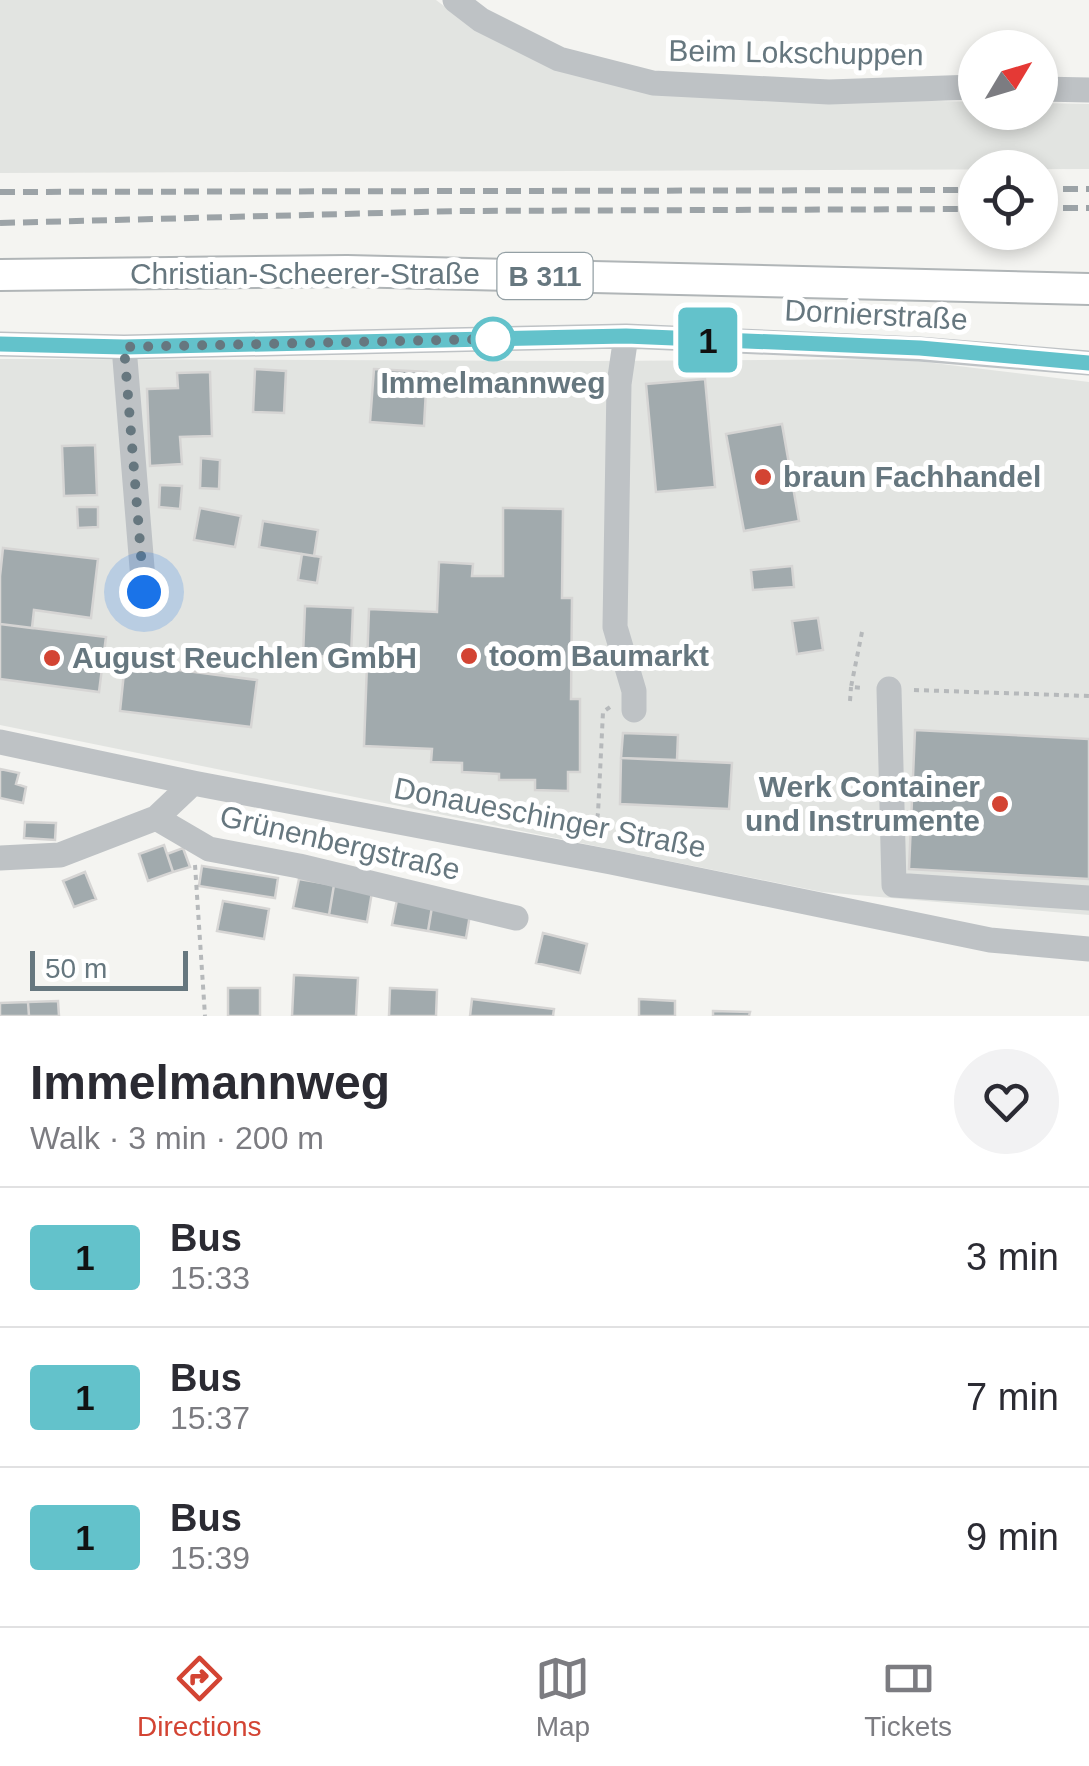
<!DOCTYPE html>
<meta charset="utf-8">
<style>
:root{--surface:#fff;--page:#f2f2f3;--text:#2b2b33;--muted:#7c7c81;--line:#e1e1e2;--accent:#d34433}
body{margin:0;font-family:Helvetica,sans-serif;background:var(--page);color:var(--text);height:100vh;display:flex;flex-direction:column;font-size:38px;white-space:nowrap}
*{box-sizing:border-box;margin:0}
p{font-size:32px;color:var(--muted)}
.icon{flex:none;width:55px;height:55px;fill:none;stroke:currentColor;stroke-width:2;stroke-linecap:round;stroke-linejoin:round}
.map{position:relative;height:1016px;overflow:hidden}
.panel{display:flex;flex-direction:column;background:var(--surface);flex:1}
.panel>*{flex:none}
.badge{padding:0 20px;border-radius:8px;font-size:35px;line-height:65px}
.needle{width:65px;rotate:52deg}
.controls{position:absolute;left:958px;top:30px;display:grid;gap:20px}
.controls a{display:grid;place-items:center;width:100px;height:100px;border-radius:50%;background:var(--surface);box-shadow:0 5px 15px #0003;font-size:50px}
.scale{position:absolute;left:30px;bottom:25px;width:158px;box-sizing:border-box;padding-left:10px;border:5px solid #66777f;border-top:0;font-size:28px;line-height:35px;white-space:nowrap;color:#66777f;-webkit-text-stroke:8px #fff;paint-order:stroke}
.you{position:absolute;width:50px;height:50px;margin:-25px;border:8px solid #fff;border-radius:50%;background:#1a73e8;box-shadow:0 0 0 15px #1a73e833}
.map>.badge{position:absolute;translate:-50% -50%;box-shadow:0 0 0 5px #fff}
.round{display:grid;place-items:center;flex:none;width:105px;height:105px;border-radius:52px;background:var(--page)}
.head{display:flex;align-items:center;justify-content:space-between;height:170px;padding:0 30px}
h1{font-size:48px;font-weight:700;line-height:75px}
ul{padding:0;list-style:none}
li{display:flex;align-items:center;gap:30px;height:140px;padding:0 30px;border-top:2px solid var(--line)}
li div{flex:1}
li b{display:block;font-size:38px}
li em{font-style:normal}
li .badge{min-width:110px;font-weight:700;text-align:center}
.dock{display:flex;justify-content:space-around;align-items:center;height:140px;border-top:2px solid var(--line);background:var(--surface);font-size:28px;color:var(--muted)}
.dock a{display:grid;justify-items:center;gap:5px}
.dock .selected{color:var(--accent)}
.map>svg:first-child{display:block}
.built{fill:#e2e4e1}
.building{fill:#a1aaad;stroke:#d6d5d4;stroke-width:2.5}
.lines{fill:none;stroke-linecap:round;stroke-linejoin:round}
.major-casing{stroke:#b0b5b7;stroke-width:34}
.path{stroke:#b6b9bb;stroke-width:4;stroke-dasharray:5 5;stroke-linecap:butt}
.minor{stroke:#bec2c5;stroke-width:25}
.major{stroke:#fff;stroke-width:30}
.rail{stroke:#9ca3a7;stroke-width:6;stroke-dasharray:15 8;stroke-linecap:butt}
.line-casing{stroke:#fff;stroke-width:22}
.line{stroke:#63c2cb;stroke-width:15}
.walk{stroke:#66777f;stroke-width:10;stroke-dasharray:0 18}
.stop-dot{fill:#fff;stroke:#63c2cb;stroke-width:5}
.poi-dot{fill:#d34433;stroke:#fff;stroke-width:4}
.labels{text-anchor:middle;stroke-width:10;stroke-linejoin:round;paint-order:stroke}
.shield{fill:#fff;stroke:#94a0a5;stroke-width:2.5}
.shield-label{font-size:28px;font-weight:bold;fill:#66777f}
.street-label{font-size:30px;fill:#66777f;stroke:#fff}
.stop-label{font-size:30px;font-weight:bold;fill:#66777f;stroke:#fff}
.poi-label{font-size:30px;font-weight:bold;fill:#66777f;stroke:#fff;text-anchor:start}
</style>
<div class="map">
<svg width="1089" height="1016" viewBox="0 0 1089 1016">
<rect width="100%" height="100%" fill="#f4f4f1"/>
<path class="built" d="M0 0H436L473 28 652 93 975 102V112H1040V103L1089 104V169L0 173Z
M0 359 596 361 900 359 1089 382V915L822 892 0 725Z"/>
<path class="building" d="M255 369 286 371 284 413 253 412Z
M374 369 427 372 424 426 370 422Z
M210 372 212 436 180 437 182 464 150 466 147 389 178 388 177 373Z
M705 379 715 487 656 492 646 384Z
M782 424 799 521 744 531 726 434Z
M95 445 97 495 64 496 62 446Z
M201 458 220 460 219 489 200 488Z
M160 485 182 486 180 509 159 507Z
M77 507H98V527L78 528Z
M200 508 241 516 235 547 194 540Z
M503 508 563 509 562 598H572L571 699H580V772H568V791L535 790V780H499V774L462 772V763L431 762 432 749 364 746 369 609 437 612 439 562 473 564 472 576H503Z
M263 521 318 530 314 556 259 547Z
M3 548 98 559 91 618 34 610 32 628 0 624V576Z
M302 554 321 557 317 583 298 580Z
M792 566 794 587 753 590 751 570Z
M305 606 353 608 351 657 303 656Z
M818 618 823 650 797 654 792 621Z
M0 624 106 637 99 692 0 679Z
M125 663 257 680 251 727 120 711Z
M915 730 1089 739V879L909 869Z
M623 733 678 735 677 760 621 758Z
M621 758 732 763 729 809 620 804Z
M0 769 19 773 16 784 26 787 23 803 0 798Z
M25 822 56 823 55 840 24 838Z
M164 845 173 872 148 881 139 854Z
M183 848 190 867 173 872 167 854Z
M202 866 278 878 275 898 199 886Z
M85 872 96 899 74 907 63 881Z
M299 879 334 885 329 915 293 908Z
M334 885 372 892 367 922 329 915Z
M398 895 433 901 428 931 392 925Z
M223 901 269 909 264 939 217 931Z
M433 901 471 909 466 938 428 931Z
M543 933 587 944 580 973 536 963Z
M294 975 358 978 356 1016H292Z
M228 988H260V1016H228Z
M390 988 437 990 436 1016H389Z
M472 999 554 1009 553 1016H470Z
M639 999 675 1001V1016H639Z
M58 1001 59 1016H29L28 1002Z
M28 1002 29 1016H0V1003Z
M713 1011 750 1012 749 1016H713Z"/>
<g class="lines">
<g class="major-casing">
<path id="major" d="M0 275 347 271 1089 289"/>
</g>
<path class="path" d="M862 632 851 687 864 688
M914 690 1089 696
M850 701 851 687
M594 838 598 813 603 712 610 707
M195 865 205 1016"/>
<path class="minor" d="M455 0 481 20 559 59 653 83 829 92 975 87
M1040 89 1089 90
M626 336 619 384 615 627 634 691V710
M0 344 124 347 626 336 919 349 1089 363
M124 347 144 592
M889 689 894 885 1089 898
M0 742 193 783 611 862 990 940 1089 949
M156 818 209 849 299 866 516 918
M0 858 60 855 156 818 193 783"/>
<use href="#major" class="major"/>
<path class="rail" d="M1040 189H1089
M0 192 975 190
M1040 208H1089
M0 223 458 211 975 209"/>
</g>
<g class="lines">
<g class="line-casing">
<path id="line" d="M0 344 124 347 626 336 920 348 1089 363"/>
</g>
<use href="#line" class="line"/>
<path class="walk" d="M144 592 124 347 493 339"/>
</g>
<circle class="stop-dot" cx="493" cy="339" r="20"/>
<g class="poi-dot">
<circle cx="763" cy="477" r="10"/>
<circle cx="469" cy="656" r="10"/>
<circle cx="52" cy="658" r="10"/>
<circle cx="1000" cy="804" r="10"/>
</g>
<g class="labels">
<rect class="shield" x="497.5" y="253" width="95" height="46" rx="8"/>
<g class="shield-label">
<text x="545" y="286">B 311</text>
</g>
<g class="street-label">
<text transform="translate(796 53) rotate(1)" y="10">Beim Lokschuppen</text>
<text x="305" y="284">Christian-Scheerer-Straße</text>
<text transform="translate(876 315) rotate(3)" y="10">Dornierstraße</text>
<text transform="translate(550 818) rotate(11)" y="10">Donaueschinger Straße</text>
<text transform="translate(340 843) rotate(13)" y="10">Grünenbergstraße</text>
</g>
<g class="stop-label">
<text x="493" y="393">Immelmannweg</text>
</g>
<g class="poi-label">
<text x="783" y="487">braun Fachhandel</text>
<text x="489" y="666">toom Baumarkt</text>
<text x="72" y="668">August Reuchlen GmbH</text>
<text x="980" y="797" text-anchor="end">Werk Container<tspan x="980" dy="34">und Instrumente</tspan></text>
</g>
</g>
</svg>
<div class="controls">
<a><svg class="needle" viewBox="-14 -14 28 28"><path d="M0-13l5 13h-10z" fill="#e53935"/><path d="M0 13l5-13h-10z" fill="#7c7c81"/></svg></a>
<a><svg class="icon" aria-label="locate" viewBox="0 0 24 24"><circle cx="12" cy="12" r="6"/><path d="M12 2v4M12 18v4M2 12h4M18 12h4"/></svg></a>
</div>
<div class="scale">50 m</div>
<div class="you" style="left:144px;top:592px"></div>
<b class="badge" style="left:708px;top:340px;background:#63c2cb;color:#111">1</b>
</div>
<section class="panel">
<div class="head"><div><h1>Immelmannweg</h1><p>Walk · 3 min · 200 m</p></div><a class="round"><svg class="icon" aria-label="heart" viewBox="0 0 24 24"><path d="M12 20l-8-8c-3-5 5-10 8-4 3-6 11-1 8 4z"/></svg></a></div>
<ul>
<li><span class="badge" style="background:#63c2cb;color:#111">1</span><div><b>Bus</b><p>15:33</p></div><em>3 min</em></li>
<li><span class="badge" style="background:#63c2cb;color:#111">1</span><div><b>Bus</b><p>15:37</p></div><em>7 min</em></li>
<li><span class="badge" style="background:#63c2cb;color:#111">1</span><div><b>Bus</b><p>15:39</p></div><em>9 min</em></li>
</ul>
</section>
<nav class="dock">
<a class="selected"><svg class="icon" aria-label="directions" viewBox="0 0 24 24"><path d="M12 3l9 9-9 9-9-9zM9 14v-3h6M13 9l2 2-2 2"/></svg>Directions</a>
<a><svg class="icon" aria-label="map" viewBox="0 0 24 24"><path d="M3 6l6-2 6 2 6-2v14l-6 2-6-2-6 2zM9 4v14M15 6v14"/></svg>Map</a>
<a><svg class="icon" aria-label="tickets" viewBox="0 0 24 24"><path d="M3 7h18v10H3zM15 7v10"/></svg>Tickets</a>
</nav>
